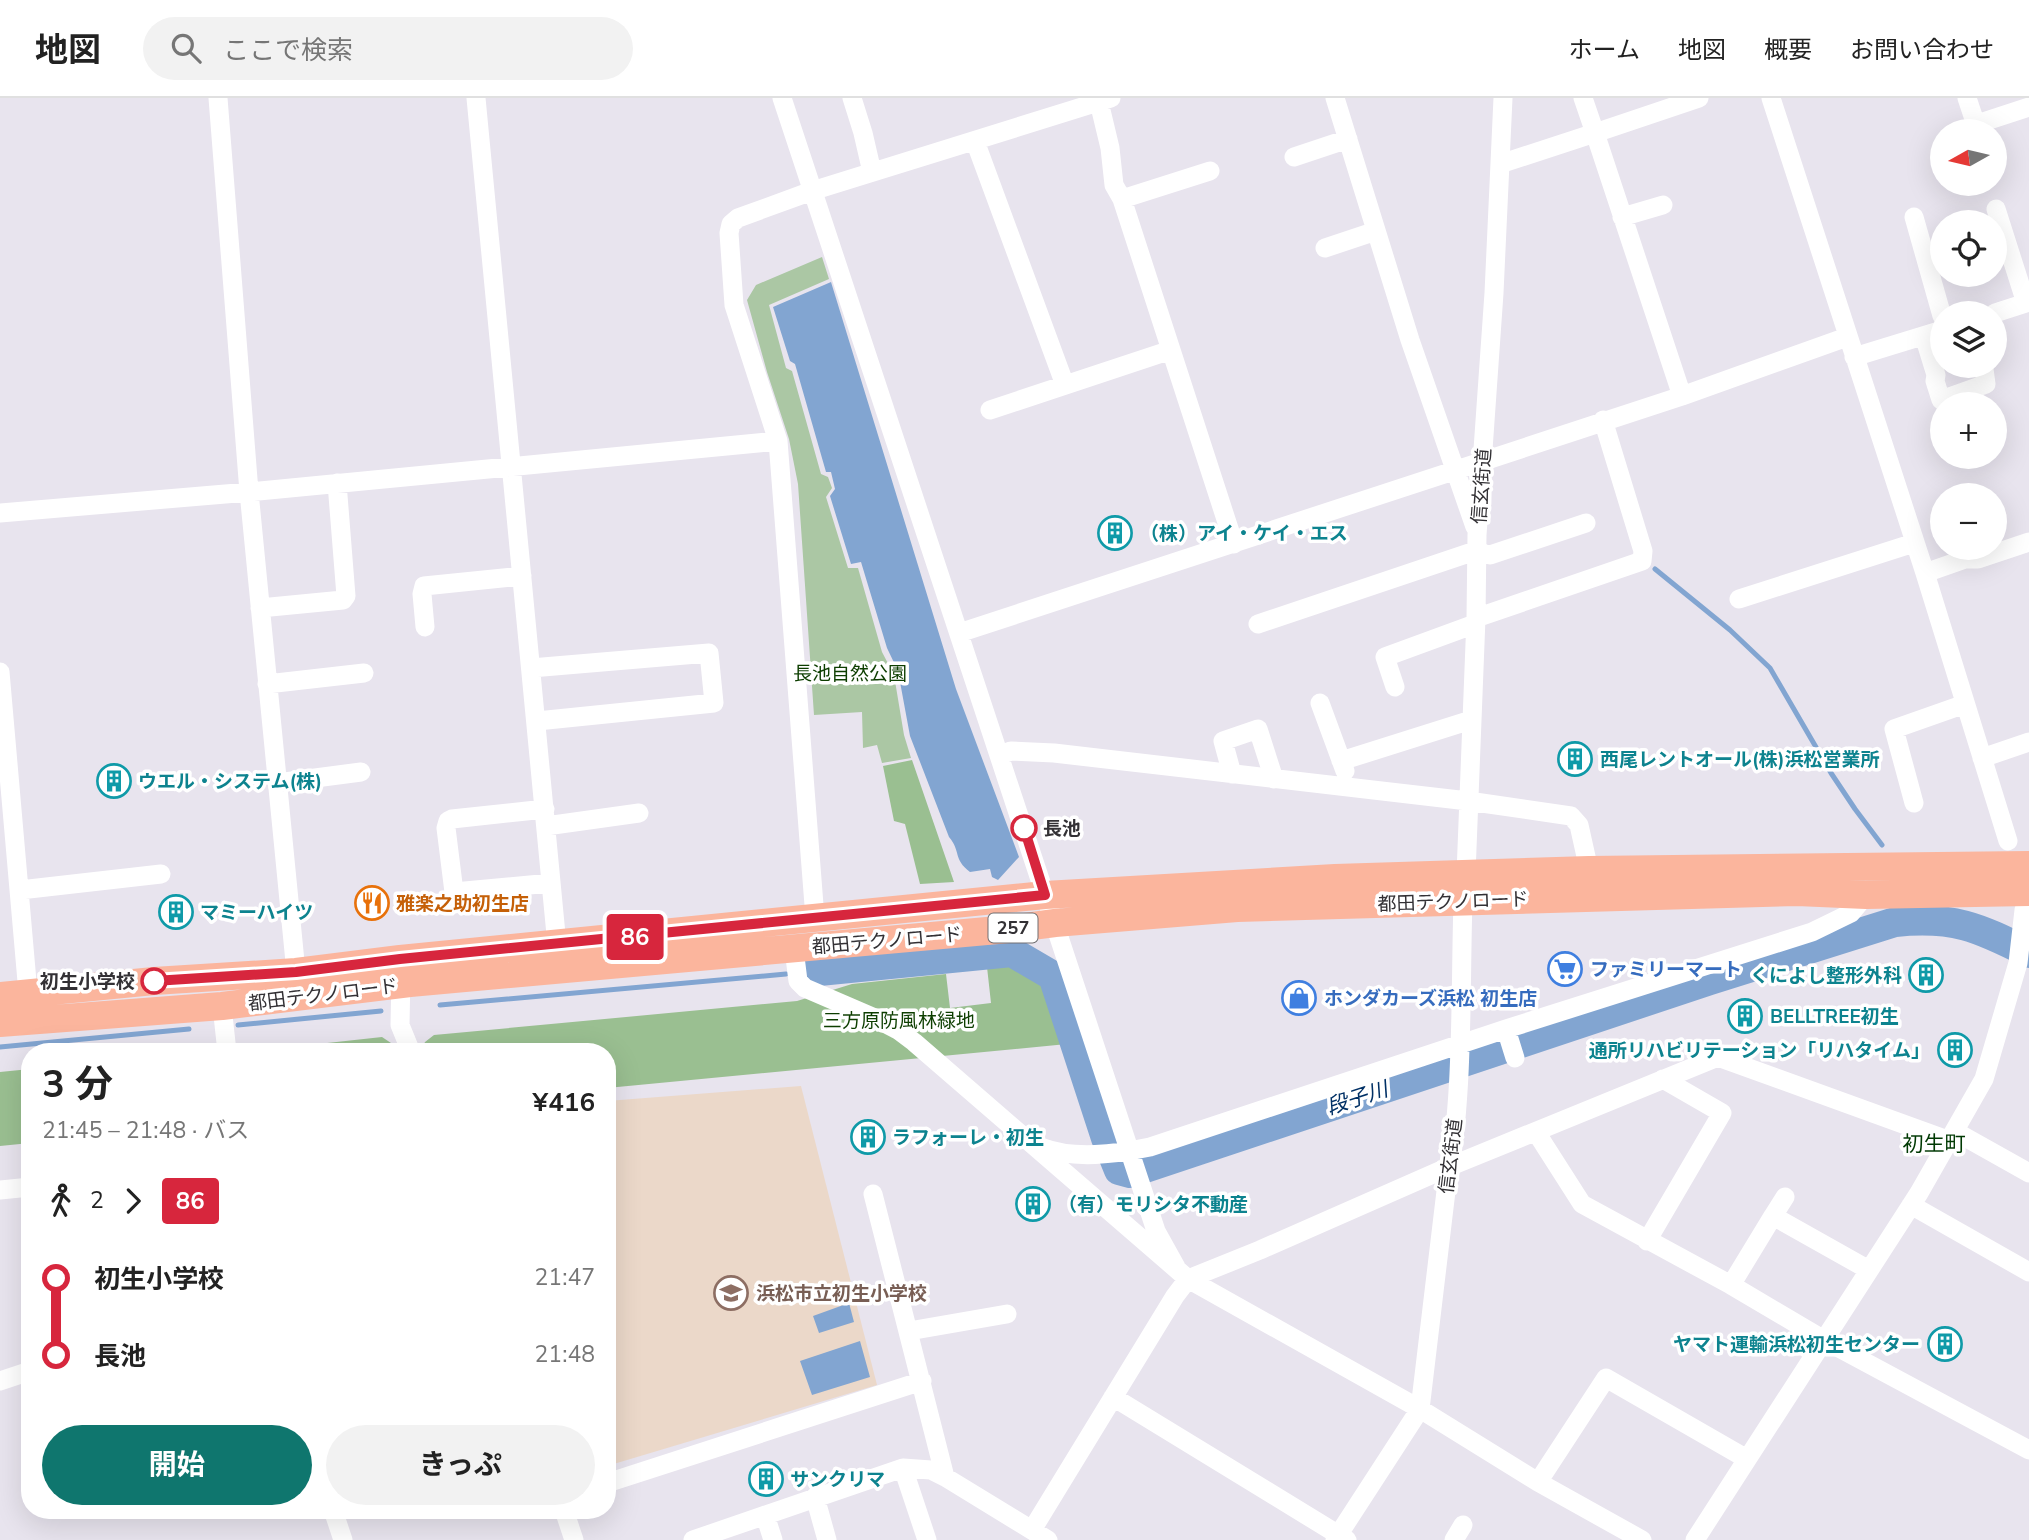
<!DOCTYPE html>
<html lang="ja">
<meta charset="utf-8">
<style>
:root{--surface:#fff;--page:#f2f2f2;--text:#222;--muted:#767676;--line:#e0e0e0;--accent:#0f766e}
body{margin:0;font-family:"Nunito Sans","Noto Sans JP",sans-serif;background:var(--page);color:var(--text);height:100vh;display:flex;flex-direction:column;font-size:26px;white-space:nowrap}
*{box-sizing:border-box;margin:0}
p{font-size:23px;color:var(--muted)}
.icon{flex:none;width:38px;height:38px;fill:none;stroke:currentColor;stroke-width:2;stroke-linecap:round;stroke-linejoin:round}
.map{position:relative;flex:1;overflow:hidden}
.sheet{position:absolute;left:21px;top:945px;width:595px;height:476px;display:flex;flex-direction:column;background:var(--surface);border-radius:28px;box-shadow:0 7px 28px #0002}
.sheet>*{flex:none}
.badge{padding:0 14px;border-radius:5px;font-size:24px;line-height:46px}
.needle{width:46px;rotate:262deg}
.buttons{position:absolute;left:1930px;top:21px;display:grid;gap:14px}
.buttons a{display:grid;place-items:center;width:77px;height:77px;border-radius:50%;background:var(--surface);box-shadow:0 7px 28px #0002;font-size:35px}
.map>.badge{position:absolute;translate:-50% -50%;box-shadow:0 0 0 4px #fff}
.legs{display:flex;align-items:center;gap:10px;height:77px;padding:0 21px;font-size:23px}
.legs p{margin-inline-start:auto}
.headline{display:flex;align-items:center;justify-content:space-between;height:119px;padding:0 21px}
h1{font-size:38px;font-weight:700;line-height:52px}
.primary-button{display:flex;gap:14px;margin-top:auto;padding:14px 21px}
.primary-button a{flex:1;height:80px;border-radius:42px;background:var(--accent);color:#fff;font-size:28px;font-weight:700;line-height:80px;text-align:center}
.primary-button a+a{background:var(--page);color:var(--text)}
ul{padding:0 21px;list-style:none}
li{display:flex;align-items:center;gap:24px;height:77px;font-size:26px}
li i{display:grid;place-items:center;width:10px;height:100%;margin:0 9px;background:currentColor}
li i::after{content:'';width:18px;height:18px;margin:-9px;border:5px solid;border-radius:50%;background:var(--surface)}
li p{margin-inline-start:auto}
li:first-child i{background:linear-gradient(#0000 50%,currentColor 0)}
li:last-child i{background:linear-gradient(currentColor 50%,#0000 0)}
header{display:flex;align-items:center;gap:42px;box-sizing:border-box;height:98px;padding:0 35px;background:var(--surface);border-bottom:2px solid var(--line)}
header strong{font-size:33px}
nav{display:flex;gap:38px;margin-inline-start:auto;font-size:24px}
.search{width:490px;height:63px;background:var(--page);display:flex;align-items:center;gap:18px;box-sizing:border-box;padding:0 24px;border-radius:38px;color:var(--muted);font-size:26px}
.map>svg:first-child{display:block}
.education{fill:#ebd8c9}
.green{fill:#abc7a4}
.forest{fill:#9abf91}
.water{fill:#82a5d1}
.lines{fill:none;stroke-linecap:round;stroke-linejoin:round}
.stream{stroke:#82a5d1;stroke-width:5}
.river{stroke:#82a5d1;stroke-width:30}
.minor{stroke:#fff;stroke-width:19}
.highway{stroke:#fbb59d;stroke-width:28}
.line-1-casing{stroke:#fff;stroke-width:16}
.line-1{stroke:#d7263d;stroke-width:10}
.stop-1-dot{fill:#fff;stroke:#d7263d;stroke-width:3.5}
.labels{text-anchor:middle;stroke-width:7;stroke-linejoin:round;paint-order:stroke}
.shield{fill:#fff;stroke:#706f72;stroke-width:2}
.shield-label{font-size:18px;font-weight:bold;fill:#333135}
.street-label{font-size:19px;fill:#333135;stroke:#fff}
.culture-label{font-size:19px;font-weight:bold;fill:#0d838f;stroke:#fff;text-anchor:start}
.park-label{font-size:19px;fill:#0d3e00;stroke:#fff}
.stop-label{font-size:19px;font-weight:bold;fill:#333135;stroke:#fff;text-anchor:start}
.food-label{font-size:19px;font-weight:bold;fill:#c56008;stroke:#fff;text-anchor:start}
.shop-label{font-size:19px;font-weight:bold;fill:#366cbe;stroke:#fff;text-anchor:start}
.education-label{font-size:19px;font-weight:bold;fill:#785e54;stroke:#fff;text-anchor:start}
.water-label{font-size:21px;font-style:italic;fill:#003065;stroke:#fff}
.neighbourhood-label{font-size:21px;fill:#003903;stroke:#fff}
</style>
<header>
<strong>地図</strong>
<div class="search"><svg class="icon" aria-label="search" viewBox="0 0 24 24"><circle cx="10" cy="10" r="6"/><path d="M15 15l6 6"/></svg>ここで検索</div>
<nav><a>ホーム</a><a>地図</a><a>概要</a><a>お問い合わせ</a></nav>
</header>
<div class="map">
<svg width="2029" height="1442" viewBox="0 0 2029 1442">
<rect width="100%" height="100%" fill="#e8e4ee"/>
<path class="education" d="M801 988 877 1287 607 1368V1003Z"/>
<path class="green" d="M822 159 829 181 769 207 786 270 792 273 821 376 828 379 832 390 826 399 848 470H858L882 554 894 577 904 637 911 660 882 665 877 647 863 650 862 614 814 617 798 386 789 341 767 274 747 202 756 187Z"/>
<path class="forest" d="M912 662 954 784 920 786 905 726 894 723 883 668Z
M1012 866 1046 884 1067 946 607 990V954H420L425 944 434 937 797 903 852 886 946 876 950 910 991 905 987 869Z
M382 939 394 947 418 954H246Z
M30 971V1045L0 1048V974Z"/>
<path class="water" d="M831 184 956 591 1019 759 998 782 992 779 990 771 970 774C953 761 961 753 949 739L910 638 898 573 887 550 861 464 851 466 830 398 835 391 831 374H826L795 266 790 263 773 209Z
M849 1205 854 1224 819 1235 813 1218Z
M860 1243 870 1279 812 1297 800 1263Z"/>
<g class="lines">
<path class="stream" d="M1655 471 1730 532 1770 570 1831 675 1855 711 1882 747
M440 907 786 876
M238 927 381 913
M0 949 189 931"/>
<path class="river" d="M809 874 1012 854 1053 878 1106 1040 1119 1072 1130 1075 1710 882 1895 824C1953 818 1978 829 2029 855"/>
<path class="minor" d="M218 0 249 394 296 874
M476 0 557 847
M782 0 1156 1133 1176 1169
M852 0 863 35 872 74
M1335 0 1410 242 1475 429
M1771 0 1925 475 2008 743
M1967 0 1975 24 1980 25 2029 9
M1099 4 1110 50 1114 87 1122 101 1234 446
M975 43 1065 287
M1294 59 1348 41
M1500 66 1595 35 1583 0
M1122 101 1210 73
M1996 111 2026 205
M1622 119 1663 107
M1914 119 1942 218
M1325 150 1376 133
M1995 215 2029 204
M1924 238 1936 277 1935 283 1941 302 1986 286 1984 271 1980 268
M1854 259 1942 232
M1682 298 1595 35 1699 0
M990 312 1171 252
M778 343 815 820
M0 415 249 394 778 343 734 207 729 135 731 126 738 120 812 93 1111 0
M1925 475 1965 461H1978L2029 444
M1739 501 1914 445
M260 510 343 502 346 498 337 385
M1476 520 1642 463 1643 453 1603 322
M1258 526 1478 452 1484 456 1490 457 1586 425
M425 529 422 496 424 488 522 478
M959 535 1682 298 1847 239
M531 570 709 555 714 605 537 623
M0 574 28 895
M267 586 364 575
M1395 589 1385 559 1475 526
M1320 605 1345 673
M1000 657 1011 653 1054 655 1468 703 1571 718 1579 727 1589 772
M1982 660 2029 644
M1341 663 1471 622
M1232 676 1223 643 1258 631 1274 681
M277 685 361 674
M1914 705 1894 631 1965 606
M545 711 452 721 448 723 446 730 454 794 551 785
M546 728 639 715
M1466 776 1476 520 1477 437 1494 195 1503 0
M20 792 161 776
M794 851 798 883 805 890 877 921 898 932 914 944 1188 1181 1420 1311 1538 1384 1642 1442
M401 876 400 927 411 954
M222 908 227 954
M1506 931 1515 960
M1536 1034 1582 1106 1731 1187 1824 1242 2029 1352
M1956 1034 2029 1075
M1041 1049C1074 1062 1116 1056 1150 1049L1506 931 1812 834 1851 815 1866 797
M0 1092 30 1089
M873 1096 945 1379
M1911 1107 2029 1174
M1773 1118 1785 1099
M1647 1143 1722 1015 1663 981
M1731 1187 1773 1118 1869 1172
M909 1233 1007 1216
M0 1283 30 1273
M1113 1299 1347 1442
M903 1370 927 1442
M1538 1384 1606 1280 1747 1361
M607 1385 922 1283
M815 1399 827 1442
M333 1412 343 1442
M564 1412 574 1442
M765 1417 773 1442
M1032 1432 1175 1198 1188 1181 1260 1152 1451 1068 1718 959 1950 1043
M693 1442 903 1370 931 1372 945 1379 1048 1442
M1335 1442 1420 1311 1446 1093C1464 1001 1460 896 1463 803
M1454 1442 1463 1427
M1695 1442 1919 1095 1984 981 2018 865 2024 812 2029 797"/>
<path class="highway" d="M0 898 154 883 296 874 400 861 1045 797 1335 780 1589 772 2029 767
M0 925 222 908 410 885 1009 831 1055 825 1237 810 1797 794 1866 797 2029 794"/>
</g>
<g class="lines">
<g class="line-1-casing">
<path id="line-1" d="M154 883 296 874 400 861 1045 797 1024 730"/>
</g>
<use href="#line-1" class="line-1"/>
</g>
<defs>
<g id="building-ring" transform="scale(1.75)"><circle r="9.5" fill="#fff" stroke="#0f9aa8" stroke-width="1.5"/><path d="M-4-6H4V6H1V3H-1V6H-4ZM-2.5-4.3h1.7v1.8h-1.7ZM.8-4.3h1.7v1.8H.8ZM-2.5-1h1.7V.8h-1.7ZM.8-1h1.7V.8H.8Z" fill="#0f9aa8"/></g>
<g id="restaurant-ring" transform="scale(1.75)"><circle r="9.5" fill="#fff" stroke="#e8710a" stroke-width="1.5"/><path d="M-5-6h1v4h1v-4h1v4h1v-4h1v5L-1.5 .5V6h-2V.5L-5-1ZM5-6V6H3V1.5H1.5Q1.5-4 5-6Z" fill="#e8710a"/></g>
<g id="supermarket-ring" transform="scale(1.75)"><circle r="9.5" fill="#fff" stroke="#3f7fe0" stroke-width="1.5"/><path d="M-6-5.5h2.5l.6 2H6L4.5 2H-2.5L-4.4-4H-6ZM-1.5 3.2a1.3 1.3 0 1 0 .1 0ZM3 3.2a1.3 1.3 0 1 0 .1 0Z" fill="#3f7fe0"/></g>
<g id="shop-ring" transform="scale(1.75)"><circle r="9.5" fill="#fff" stroke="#3f7fe0" stroke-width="1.5"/><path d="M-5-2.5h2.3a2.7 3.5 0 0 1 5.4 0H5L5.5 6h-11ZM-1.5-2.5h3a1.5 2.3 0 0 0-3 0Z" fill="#3f7fe0"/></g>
<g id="school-ring" transform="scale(1.75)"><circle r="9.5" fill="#fff" stroke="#8d6e63" stroke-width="1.5"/><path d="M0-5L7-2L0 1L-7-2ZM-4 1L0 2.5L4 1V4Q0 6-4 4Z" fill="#8d6e63"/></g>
</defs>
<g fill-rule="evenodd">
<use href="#building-ring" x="1115" y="435"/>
<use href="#building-ring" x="1575" y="661"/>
<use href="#building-ring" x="114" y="683"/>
<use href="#restaurant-ring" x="372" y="805"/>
<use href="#building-ring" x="176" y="814"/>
<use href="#supermarket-ring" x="1565" y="871"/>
<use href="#building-ring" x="1926" y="877"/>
<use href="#shop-ring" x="1299" y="900"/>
<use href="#building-ring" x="1745" y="918"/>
<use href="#building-ring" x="1955" y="952"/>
<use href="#building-ring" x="868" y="1039"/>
<use href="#building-ring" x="1033" y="1106"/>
<use href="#school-ring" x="731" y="1195"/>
<use href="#building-ring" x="1945" y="1246"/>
<use href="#building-ring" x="766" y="1381"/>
</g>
<g class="stop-1-dot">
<circle cx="1024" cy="730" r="12"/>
<circle cx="154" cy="883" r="12"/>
</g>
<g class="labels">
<rect class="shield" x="988.5" y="815.5" width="49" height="29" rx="5"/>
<g class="shield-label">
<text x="1013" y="836">257</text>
</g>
<g class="street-label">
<text transform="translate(1481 388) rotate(-86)" y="7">信玄街道</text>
<text transform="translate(1453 803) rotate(-2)" y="7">都田テクノロード</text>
<text transform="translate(887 842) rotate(-5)" y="7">都田テクノロード</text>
<text transform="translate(323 896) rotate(-7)" y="7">都田テクノロード</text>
<text transform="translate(1450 1058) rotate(-83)" y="7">信玄街道</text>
</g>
<g class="culture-label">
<text x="1140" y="442">（株）アイ・ケイ・エス</text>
<text x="1600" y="668">西尾レントオール(株)浜松営業所</text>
<text x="138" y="690">ウエル・システム(株)</text>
<text x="200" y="821">マミーハイツ</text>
<text x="1902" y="884" text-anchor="end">くによし整形外科</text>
<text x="1770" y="925">BELLTREE初生</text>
<text x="1930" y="959" text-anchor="end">通所リハビリテーション「リハタイム」</text>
<text x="892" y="1046">ラフォーレ・初生</text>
<text x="1058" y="1113">（有）モリシタ不動産</text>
<text x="1920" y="1253" text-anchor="end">ヤマト運輸浜松初生センター</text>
<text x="790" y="1388">サンクリマ</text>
</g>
<g class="park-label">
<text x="850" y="582">長池自然公園</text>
<text x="899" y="929">三方原防風林緑地</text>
</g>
<g class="stop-label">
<text x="1043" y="737">長池</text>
<text x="135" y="890" text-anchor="end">初生小学校</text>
</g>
<g class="food-label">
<text x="396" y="812">雅楽之助初生店</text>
</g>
<g class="shop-label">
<text x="1590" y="878">ファミリーマート</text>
<text x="1324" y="907">ホンダカーズ浜松 初生店</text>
</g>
<g class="education-label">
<text x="756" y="1202">浜松市立初生小学校</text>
</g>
<g class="water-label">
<text transform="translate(1357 1000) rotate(-18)" y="7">段子川</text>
</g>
<g class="neighbourhood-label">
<text x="1934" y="1053">初生町</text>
</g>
</g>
</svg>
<div class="buttons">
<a><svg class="needle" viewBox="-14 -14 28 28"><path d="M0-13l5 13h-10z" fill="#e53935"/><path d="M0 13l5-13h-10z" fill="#767676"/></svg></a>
<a><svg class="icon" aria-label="locate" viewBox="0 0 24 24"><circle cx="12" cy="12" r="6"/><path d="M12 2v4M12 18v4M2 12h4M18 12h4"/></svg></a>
<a><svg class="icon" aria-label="layers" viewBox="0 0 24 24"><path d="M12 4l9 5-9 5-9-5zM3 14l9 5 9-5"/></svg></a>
<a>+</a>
<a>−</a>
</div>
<b class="badge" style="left:635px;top:839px;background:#d7263d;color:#fff">86</b>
<section class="sheet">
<div class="headline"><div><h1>3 分</h1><p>21:45 – 21:48 · バス</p></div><b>¥416</b></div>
<div class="legs"><svg class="icon" aria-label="walk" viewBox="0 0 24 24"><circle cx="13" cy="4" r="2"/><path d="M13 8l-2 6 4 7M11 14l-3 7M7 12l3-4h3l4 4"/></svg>2<svg class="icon" aria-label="forward" viewBox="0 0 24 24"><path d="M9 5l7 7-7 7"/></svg><b class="badge" style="background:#d7263d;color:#fff">86</b></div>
<ul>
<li><i style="color:#d7263d"></i><b>初生小学校</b><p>21:47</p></li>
<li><i style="color:#d7263d"></i><b>長池</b><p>21:48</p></li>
</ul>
<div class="primary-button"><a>開始</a><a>きっぷ</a></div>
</section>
</div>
